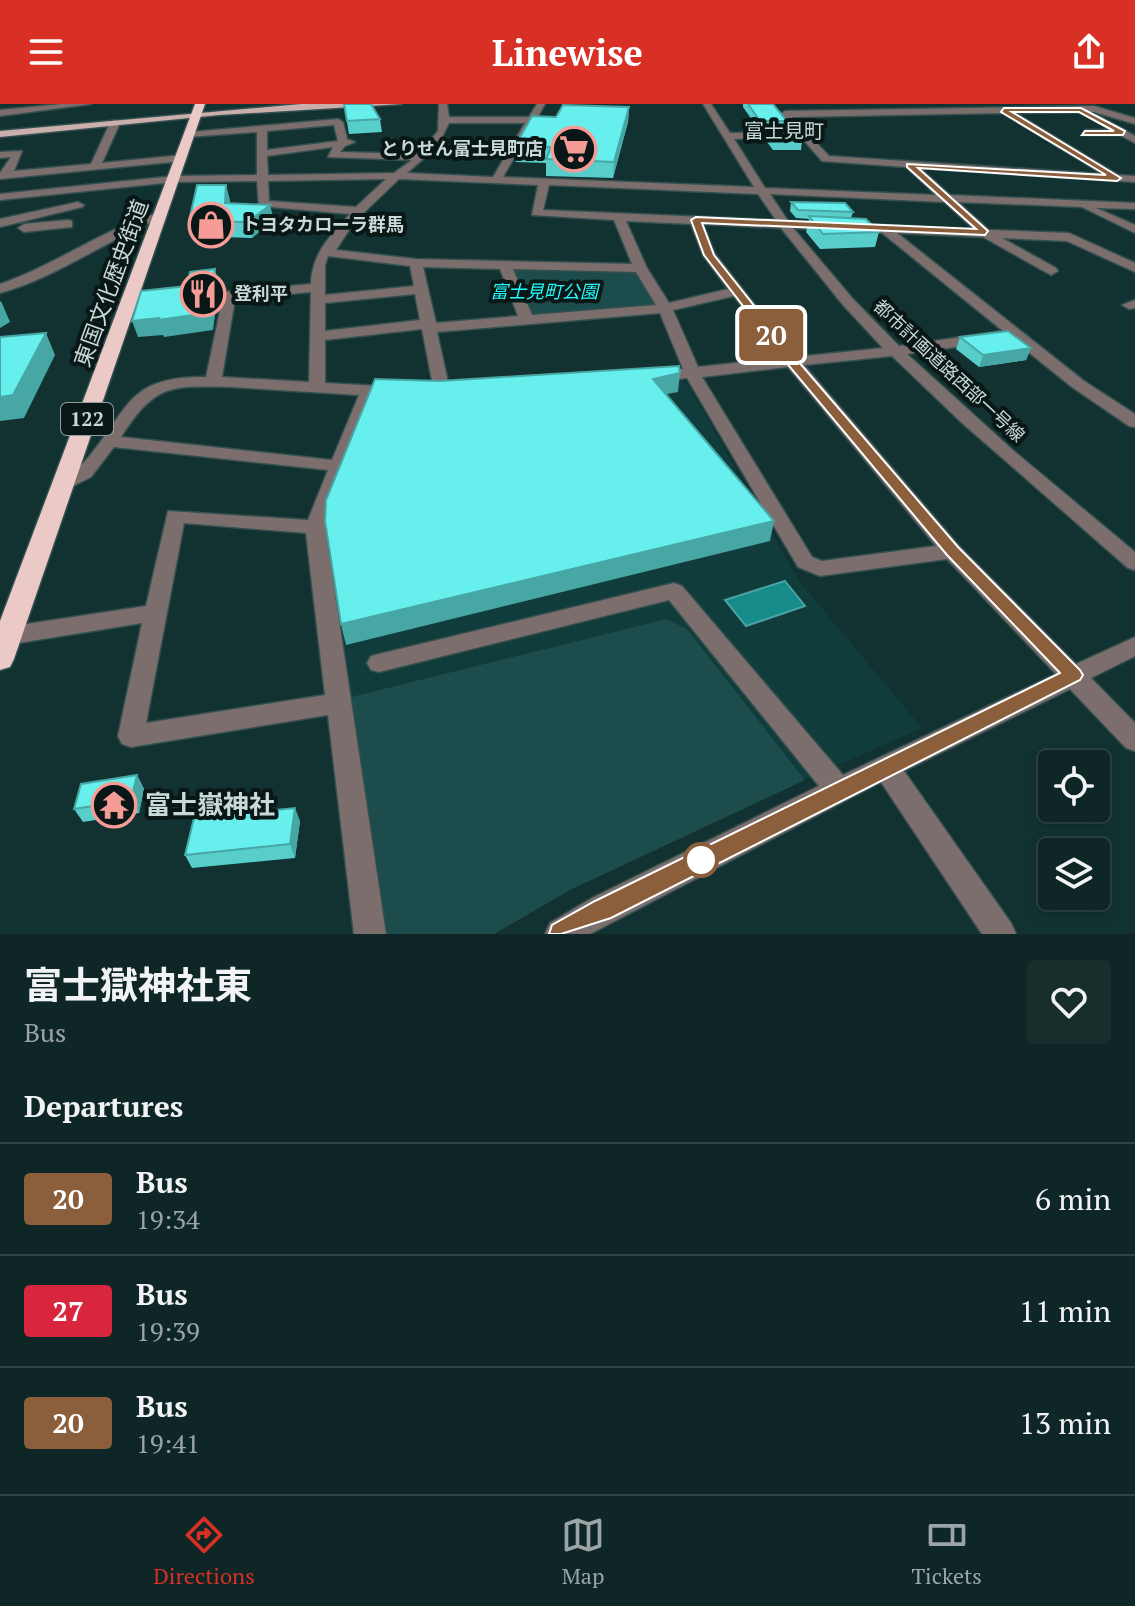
<!DOCTYPE html>
<meta charset="utf-8">
<style>
:root{--surface:#0e2625;--page:#172e2d;--text:#f1f3f6;--muted:#9ba5a7;--line:#2e4342;--accent:#d93025}
body{margin:0;font-family:"PT Serif","Noto Sans JP",serif;background:var(--page);color:var(--text);height:100vh;display:flex;flex-direction:column;font-size:30px;white-space:nowrap}
*{box-sizing:border-box;margin:0}
p{font-size:26px;color:var(--muted)}
.icon{flex:none;width:44px;height:44px;fill:none;stroke:currentColor;stroke-width:2;stroke-linecap:round;stroke-linejoin:round}
.map{position:relative;height:830px;overflow:hidden}
.sheet{display:flex;flex-direction:column;background:var(--surface);flex:1}
.sheet>*{flex:none}
.badge{padding:0 16px;border-radius:6px;font-size:28px;line-height:52px}
.buttons{position:absolute;left:1038px;top:646px;display:grid;gap:16px}
.buttons a{display:grid;place-items:center;width:72px;height:72px;border-radius:8px;background:var(--surface);box-shadow:0 4px 12px #0003,0 0 0 2px var(--line);font-size:40px}
.map>.badge{position:absolute;translate:-50% -50%;box-shadow:0 0 0 4px #fff}
h2{padding:0 24px;font-size:30px;line-height:72px}
.round{display:grid;place-items:center;flex:none;width:84px;height:84px;border-radius:8px;background:var(--page)}
.overview{display:flex;align-items:center;justify-content:space-between;height:136px;padding:0 24px}
h1{font-size:38px;font-weight:700;line-height:60px}
ul{padding:0;list-style:none}
li{display:flex;align-items:center;gap:24px;height:112px;padding:0 24px;border-top:2px solid var(--line)}
li div{flex:1}
li b{display:block;font-size:30px}
li em{font-style:normal}
li .badge{min-width:88px;font-weight:700;text-align:center}
header{display:flex;justify-content:space-between;align-items:center;height:104px;padding:0 24px;background:var(--accent);color:#fff;font-size:36px;font-weight:700}
.tabs{display:flex;justify-content:space-around;align-items:center;height:112px;border-top:2px solid var(--line);background:var(--surface);font-size:22px;color:var(--muted)}
.tabs a{display:grid;justify-items:center;gap:4px}
.tabs .active{color:var(--accent)}
.map>svg:first-child{display:block}
.built{fill:#103c3c}
.green{fill:#1c4c4b}
.water{fill:#158b8a;stroke:#4ba2a1;stroke-width:2}
.lines{fill:none;stroke-linecap:round;stroke-linejoin:round}
.minor-casing{stroke:#33504f;stroke-width:3}
.major-casing{stroke:#33504f;stroke-width:3}
.highway-casing{stroke:#33504f;stroke-width:3}
.minor{fill:#7b6e6d;fill-rule:evenodd}
.major{fill:#cbafad;fill-rule:evenodd}
.highway{fill:#eac9c6;fill-rule:evenodd}
.wall{fill:#58cecb}
.shaded-wall{fill:#47a7a5}
.building{fill:#66efec;stroke:#47a7a5;stroke-width:2}
.line{fill:#8b5e3c;stroke:#fff;stroke-width:2}
.stop-dot{fill:#fff;stroke:#8b5e3c;stroke-width:4}
.labels{text-anchor:middle;stroke-width:8;stroke-linejoin:round;paint-order:stroke}
.far-poi-label{font-size:18px;font-weight:bold;fill:#c8d9d8;stroke:#0a1717;text-anchor:start}
.far-park-label{font-size:18px;font-style:italic;fill:#26faf8;stroke:#0a1717}
.far-street-label{font-size:18px;fill:#c8d9d8;stroke:#0a1717}
.far-neighbourhood-label{font-size:20px;fill:#c8d9d8;stroke:#0a1717}
.shield{fill:#0a1717;stroke:#8f9f9e;stroke-width:2}
.shield-label{font-size:20px;font-weight:bold;fill:#c8d9d8}
.street-label{font-size:22px;fill:#c8d9d8;stroke:#0a1717}
.near-poi-label{font-size:26px;font-weight:bold;fill:#c8d9d8;stroke:#0a1717;text-anchor:start}
</style>
<header><svg class="icon" aria-label="menu" viewBox="0 0 24 24"><path d="M4 6h16M4 12h16M4 18h16"/></svg>Linewise<svg class="icon" aria-label="share" viewBox="0 0 24 24"><path d="M12 15V3M7 8l5-5 5 5M5 13v7h14v-7"/></svg></header>
<div class="map">
<svg width="1135" height="830" viewBox="0 0 1135 830">
<rect width="100%" height="100%" fill="#123231"/>
<path class="built" d="M680 275 687 279 799 477 922 624 805 676 687 525 347 594 325 466 328 415 463 290Z"/>
<path class="green" d="M506 163 640 164 665 204 527 216Z
M666 515 687 525 805 676 570 786 494 830H385L347 594Z"/>
<path class="water" d="M785 477 805 502 746 522 725 496Z"/>
<g class="lines">
<g class="minor-casing">
<path id="minor" d="M62 0H91L0 12V6Z
M439 0H447L449 13H529L537 0H545L503 73 754 83 703 0H711L730 29 797 28 781 10 785 7 1094 2 1135 14V20L1094 8 1015 9 1118 71 1135 72V78L920 64 950 91 1135 99V105L1096 104 1135 121V129L1082 103 958 98 989 126 1069 129 1135 159V168L1067 137 1002 134 1056 164 1058 167 1051 171 983 133 897 129 1084 277 1135 310V323L1129 322 1072 283 1012 235 907 250 1015 348 1135 448V466L1128 464 961 318 892 252 804 261 959 442 1076 560 1135 533V552L1091 574 1135 619V647L1126 644 1070 585 904 667 1011 819 1016 830H982L881 678 590 830H545L550 819 592 794 819 682 669 496 379 568 371 566 367 559 371 552 379 550 674 479 682 482 843 671 1056 570 947 455 820 472 798 463 687 274 653 278 645 273 653 268 683 265 660 209 437 228 450 287 442 292 434 287 422 225 325 236V279L397 283 405 288 397 293 375 292 325 423 386 830H354L328 611 131 643 122 640 118 632 142 519 0 542V524L146 502 168 407 308 416 328 366 114 343 91 373 63 387 53 381C62 370 78 366 87 355 130 305 126 272 206 273L224 188 311 180C312 149 330 132 350 110L259 102 257 77 174 78 0 96V90L174 72 257 71V28L188 33 191 28 338 15 343 18 347 35 355 38 345 42 340 48 419 50 438 27ZM1003 9 1103 70 829 52 792 13ZM449 19H525L493 73 407 69 437 43ZM334 21 338 37 267 46V27ZM800 32 822 57 906 63 936 91 765 84 734 35ZM333 43 328 53 412 56 394 69 268 71 267 52ZM386 75 356 103 269 97 268 77ZM399 75 538 81 532 111 614 116 632 160 416 155 336 146 355 117ZM549 81 758 90 776 116 543 106ZM770 90 944 98 974 125 788 117ZM626 117 691 120 703 151 728 185 669 199 647 164ZM703 120 781 124 843 201 883 244 796 253 715 150ZM793 124 881 128 1003 227 899 242 853 195ZM328 152 410 162 414 182 325 191V161ZM423 163 500 165 518 212 436 219ZM513 165 636 168 656 201 532 211ZM311 188 309 278 222 273 235 195ZM415 190 420 216 325 227V199ZM734 192 781 254 698 263 673 206ZM788 263 936 442 822 457 812 453 702 273ZM231 283 359 291 332 356 121 333C156 279 170 282 231 283ZM184 419 306 429 325 591 146 619Z
M1097 11 1135 32V39L1120 31H1082L1085 26H1111L1094 16Z
M115 16 120 19 102 59 182 51 187 54 182 57 0 75V69L11 53 0 54V48L22 47 14 67 91 60 110 19Z
M78 98 84 101 82 103 0 123V115Z
M161 108 167 111 165 113C108 134 59 173 0 189V180C56 161 104 124 161 108Z
M68 116 72 117V123L24 128 18 124 24 120Z
M1135 196V204L1129 205 1122 201Z"/>
</g>
<g class="major-casing">
<path id="major" d="M301 0H402L219 11 0 33V27Z"/>
</g>
<g class="highway-casing">
<path id="highway" d="M195 0H205L14 555 10 563 0 566V517Z"/>
</g>
<use href="#minor" class="minor"/>
<use href="#major" class="major"/>
<use href="#highway" class="highway"/>
</g>
<path class="wall" d="M344 0 380 15 382 28 349 30Z
M743 0H773L787 17 785 25 759 26 743 3Z
M629 3 628 18 613 74 546 72V59L516 58 515 42 556 13Z
M768 29 802 37 801 46H773L767 38Z
M226 81 230 99 274 116 252 134 193 132 189 117Z
M791 98 853 108 851 114 879 128 875 143 820 145 806 128 809 115 796 114 790 107Z
M960 233 1031 244 1026 256 979 263 956 245Z
M137 671 144 685 139 709 83 718 74 705Z
M300 717 295 754 192 764 185 751Z"/>
<path class="shaded-wall" d="M629 3 628 18 613 74 614 58Z
M226 81 230 96 229 113 225 99Z
M270 101 274 116 252 134 248 118Z
M215 165 219 181 213 226 164 233 163 231 138 233 132 217Z
M1 197 10 218 0 224V198Z
M46 229 55 251 24 314 0 317V293Z
M1031 244 1026 256 979 263 983 251Z
M680 269 678 288 651 293 653 275Z
M774 417 770 437 346 541 341 520Z
M137 671 144 685 139 709 131 696Z
M295 704 300 717 295 754 290 740Z"/>
<path class="building" d="M344 0H371L380 15 347 17Z
M748 0H773L787 17H760Z
M563 1 629 3 614 58 546 55 551 43 515 42 532 12 556 13Z
M796 28 802 37H774L768 29Z
M197 81H226L225 99 270 101 248 118 189 117Z
M791 98 845 99 853 108 798 106Z
M809 112 866 115 879 128 823 130Z
M215 165 208 209 158 216 159 214 132 217 141 187 187 182 190 168Z
M1008 227 1031 244 983 251 960 233Z
M46 229 13 291 0 293V233Z
M679 262 680 269 653 275 774 417 341 520 325 417 326 396 375 275 440 277Z
M137 671 131 696 74 705 81 680Z
M295 704 290 740 185 751 194 714Z"/>
<path class="line" d="M1004 4H1081L1125 27 1123 31H1082L1085 27H1114L1079 8H1012L1121 74 1117 77 918 64 988 127 985 131 702 119 714 151 798 257 958 443 1080 566 1083 571 1080 576 611 814 561 830H549L552 821 595 797 1060 569 947 451 789 262 704 151 691 116 696 113 976 125 907 63V60L1106 71 1001 8Z"/>
<defs>
<g id="supermarket-ring" transform="scale(2.3)"><circle r="9.5" fill="#0a1717" stroke="#f59c96" stroke-width="1.5"/><path d="M-6-5.5h2.5l.6 2H6L4.5 2H-2.5L-4.4-4H-6ZM-1.5 3.2a1.3 1.3 0 1 0 .1 0ZM3 3.2a1.3 1.3 0 1 0 .1 0Z" fill="#f59c96"/></g>
<g id="shop-ring" transform="scale(2.3)"><circle r="9.5" fill="#0a1717" stroke="#f59c96" stroke-width="1.5"/><path d="M-5-2.5h2.3a2.7 3.5 0 0 1 5.4 0H5L5.5 6h-11ZM-1.5-2.5h3a1.5 2.3 0 0 0-3 0Z" fill="#f59c96"/></g>
<g id="restaurant-ring" transform="scale(2.3)"><circle r="9.5" fill="#0a1717" stroke="#f59c96" stroke-width="1.5"/><path d="M-5-6h1v4h1v-4h1v4h1v-4h1v5L-1.5 .5V6h-2V.5L-5-1ZM5-6V6H3V1.5H1.5Q1.5-4 5-6Z" fill="#f59c96"/></g>
<g id="temple-ring" transform="scale(2.3)"><circle r="9.5" fill="#0a1717" stroke="#f59c96" stroke-width="1.5"/><path d="M0-6L5-2H3V0L6.5 2.5H4V6H1.5V3h-3V6H-4V2.5H-6.5L-3 0V-2H-5Z" fill="#f59c96"/></g>
</defs>
<g fill-rule="evenodd">
<use href="#supermarket-ring" x="574" y="45"/>
<use href="#shop-ring" x="211" y="121"/>
<use href="#restaurant-ring" x="203" y="190"/>
<use href="#temple-ring" x="114" y="701"/>
</g>
<circle class="stop-dot" cx="701" cy="756" r="16"/>
<g class="labels">
<g class="far-poi-label">
<text x="543" y="51" text-anchor="end">とりせん富士見町店</text>
<text x="242" y="127">トヨタカローラ群馬</text>
<text x="234" y="196">登利平</text>
</g>
<g class="far-park-label">
<text x="544" y="194">富士見町公園</text>
</g>
<g class="far-street-label">
<text transform="translate(949 267) rotate(43)" y="6">都市計画道路西部一号線</text>
</g>
<g class="far-neighbourhood-label">
<text x="784" y="34">富士見町</text>
</g>
<rect class="shield" x="61" y="299" width="52" height="32" rx="6"/>
<g class="shield-label">
<text x="87" y="322">122</text>
</g>
<g class="street-label">
<text transform="translate(111 179) rotate(-70)" y="8">東国文化歴史街道</text>
</g>
<g class="near-poi-label">
<text x="145" y="710">富士嶽神社</text>
</g>
</g>
</svg>
<div class="buttons">
<a><svg class="icon" aria-label="locate" viewBox="0 0 24 24"><circle cx="12" cy="12" r="6"/><path d="M12 2v4M12 18v4M2 12h4M18 12h4"/></svg></a>
<a><svg class="icon" aria-label="layers" viewBox="0 0 24 24"><path d="M12 4l9 5-9 5-9-5zM3 14l9 5 9-5"/></svg></a>
</div>
<b class="badge" style="left:771px;top:231px;background:#8b5e3c;color:#fff">20</b>
</div>
<section class="sheet">
<div class="overview"><div><h1>富士獄神社東</h1><p>Bus</p></div><a class="round"><svg class="icon" aria-label="heart" viewBox="0 0 24 24"><path d="M12 20l-8-8c-3-5 5-10 8-4 3-6 11-1 8 4z"/></svg></a></div>
<h2>Departures</h2>
<ul>
<li><span class="badge" style="background:#8b5e3c;color:#fff">20</span><div><b>Bus</b><p>19:34</p></div><em>6 min</em></li>
<li><span class="badge" style="background:#d7263d;color:#fff">27</span><div><b>Bus</b><p>19:39</p></div><em>11 min</em></li>
<li><span class="badge" style="background:#8b5e3c;color:#fff">20</span><div><b>Bus</b><p>19:41</p></div><em>13 min</em></li>
</ul>
</section>
<nav class="tabs">
<a class="active"><svg class="icon" aria-label="directions" viewBox="0 0 24 24"><path d="M12 3l9 9-9 9-9-9zM9 14v-3h6M13 9l2 2-2 2"/></svg>Directions</a>
<a><svg class="icon" aria-label="map" viewBox="0 0 24 24"><path d="M3 6l6-2 6 2 6-2v14l-6 2-6-2-6 2zM9 4v14M15 6v14"/></svg>Map</a>
<a><svg class="icon" aria-label="tickets" viewBox="0 0 24 24"><path d="M3 7h18v10H3zM15 7v10"/></svg>Tickets</a>
</nav>
